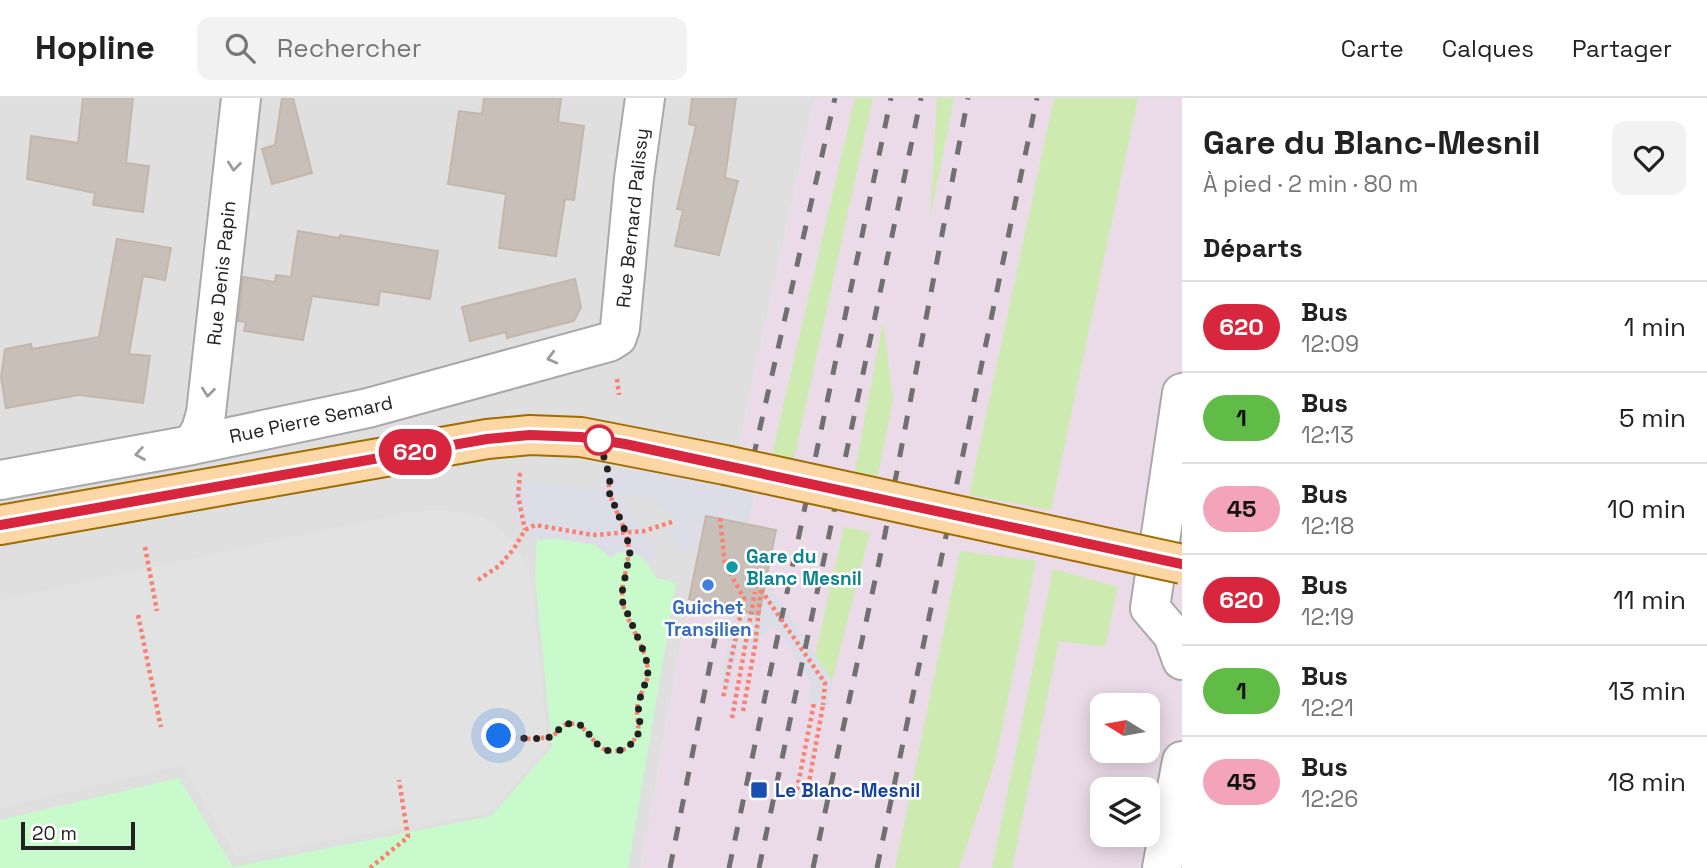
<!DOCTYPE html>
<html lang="fr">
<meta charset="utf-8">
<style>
:root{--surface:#fff;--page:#f2f2f2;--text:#222;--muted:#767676;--line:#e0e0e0}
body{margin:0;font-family:"Space Grotesk",sans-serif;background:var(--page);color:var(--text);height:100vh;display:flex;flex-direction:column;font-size:26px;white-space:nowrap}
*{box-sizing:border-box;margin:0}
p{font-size:23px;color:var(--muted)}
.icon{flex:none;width:38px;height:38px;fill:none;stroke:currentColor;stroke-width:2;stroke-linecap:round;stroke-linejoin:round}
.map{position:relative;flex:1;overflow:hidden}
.sheet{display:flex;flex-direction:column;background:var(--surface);width:525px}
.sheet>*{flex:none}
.badge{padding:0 14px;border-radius:23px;font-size:24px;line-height:46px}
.needle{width:46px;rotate:281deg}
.controls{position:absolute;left:1090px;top:595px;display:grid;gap:14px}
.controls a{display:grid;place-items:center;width:70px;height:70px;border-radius:14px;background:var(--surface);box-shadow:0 4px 18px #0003;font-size:35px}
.scale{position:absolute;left:21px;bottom:18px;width:114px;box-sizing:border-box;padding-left:7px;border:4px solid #222;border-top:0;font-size:19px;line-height:24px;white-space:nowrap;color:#222;-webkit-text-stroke:5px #fff;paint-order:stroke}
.you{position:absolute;width:35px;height:35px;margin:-18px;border:5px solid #fff;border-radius:50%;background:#1a73e8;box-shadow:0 0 0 10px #1a73e833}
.map>.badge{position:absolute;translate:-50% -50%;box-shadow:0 0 0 4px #fff}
h2{padding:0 21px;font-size:26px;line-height:63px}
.round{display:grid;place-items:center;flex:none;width:74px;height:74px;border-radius:14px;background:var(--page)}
.summary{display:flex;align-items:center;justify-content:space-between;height:119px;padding:0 21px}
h1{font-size:33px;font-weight:600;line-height:52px}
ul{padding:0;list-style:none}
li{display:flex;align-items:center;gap:21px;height:91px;padding:0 21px;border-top:2px solid var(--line)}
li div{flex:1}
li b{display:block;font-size:26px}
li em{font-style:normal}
li .badge{min-width:77px;font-weight:700;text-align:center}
header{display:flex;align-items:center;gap:42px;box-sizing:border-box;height:98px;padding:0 35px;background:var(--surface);border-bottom:2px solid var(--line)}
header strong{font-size:33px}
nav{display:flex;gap:38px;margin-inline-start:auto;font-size:24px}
.search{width:490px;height:63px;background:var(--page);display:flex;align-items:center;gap:18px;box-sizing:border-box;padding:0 24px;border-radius:14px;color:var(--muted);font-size:26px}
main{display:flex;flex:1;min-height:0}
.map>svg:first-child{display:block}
.residential{fill:#e0dfdf}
.industrial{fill:#ebdbe8;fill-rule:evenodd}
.grass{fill:#cdebb0}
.park{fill:#c8facc}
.parking{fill:#e2e2e2}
.plaza{fill:#dddde8}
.building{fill:#c7bfb8;stroke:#c4b6ab;stroke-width:2}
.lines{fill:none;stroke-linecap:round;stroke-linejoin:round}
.minor-casing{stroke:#a9a9a9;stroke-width:42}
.major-casing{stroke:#a06b00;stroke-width:42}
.path{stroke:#fa8072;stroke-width:4.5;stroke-dasharray:3.5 3.5;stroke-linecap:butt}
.minor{stroke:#fff;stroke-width:38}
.major{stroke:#fcd6a4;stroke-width:38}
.rail{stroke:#707070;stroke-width:5;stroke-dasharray:14 14;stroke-linecap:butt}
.major-bridge-casing{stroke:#a06b00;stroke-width:42;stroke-linecap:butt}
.path-bridge{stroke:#fa8072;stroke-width:4.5;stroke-dasharray:3.5 3.5;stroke-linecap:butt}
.major-bridge{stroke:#fcd6a4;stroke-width:38}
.oneway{stroke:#9c9c9c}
.line-casing{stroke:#fff;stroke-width:16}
.line{stroke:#d7263d;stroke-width:10}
.walk{stroke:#222;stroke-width:7;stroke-dasharray:0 12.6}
.stop-dot{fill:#fff;stroke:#d7263d;stroke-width:3.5}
.culture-dot{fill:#0f9aa8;stroke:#fff;stroke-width:2.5}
.shop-dot{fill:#3f7fe0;stroke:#fff;stroke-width:2.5}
.transit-dot{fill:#1a4fb4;stroke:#fff;stroke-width:2.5}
.labels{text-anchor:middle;stroke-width:5;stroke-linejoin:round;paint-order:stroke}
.street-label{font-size:19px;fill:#222;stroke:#fff}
.culture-label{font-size:19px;font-weight:bold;fill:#0d838f;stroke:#fff;text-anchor:start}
.shop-label{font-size:19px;font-weight:bold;fill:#366cbe;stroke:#fff}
.transit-label{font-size:19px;font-weight:bold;fill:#164399;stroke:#fff;text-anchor:start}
</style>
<header>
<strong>Hopline</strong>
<div class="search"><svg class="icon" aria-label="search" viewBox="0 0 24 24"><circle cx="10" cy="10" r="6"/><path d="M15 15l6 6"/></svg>Rechercher</div>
<nav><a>Carte</a><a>Calques</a><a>Partager</a></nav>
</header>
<main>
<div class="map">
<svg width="1182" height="770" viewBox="0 0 1182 770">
<rect width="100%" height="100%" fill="#f2efe9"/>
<path class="residential" d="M0 0H815L740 344 756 390 706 418 689 501 641 770H0Z"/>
<path class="industrial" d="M815 0H1182V770H641L689 501 706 418 749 426 756 390 740 344ZM1102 607H1148V653H1102ZM1102 691H1148V737H1102Z"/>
<path class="grass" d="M855 0H873L794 361 772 356Z
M937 0H954L930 121Z
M1054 0H1138L1051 412 969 397Z
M883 223 893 302 876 386 854 378Z
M844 429 870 434 832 583 815 558Z
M960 453 1036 463 995 665 959 770H895Z
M1053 471 1118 489 1105 549 1059 543 1012 770H992Z"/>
<path class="park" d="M556 440 595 447 610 459C634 445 644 460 656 480L676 485 628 770H0V722L179 680 233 769 491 718 552 649 535 479 537 442Z"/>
<path class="parking" d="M443 412 484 419 515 445 531 480 548 648 491 714 236 758 183 667 0 710V502L411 414Z"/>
<path class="plaza" d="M668 371 756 390 749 426 706 418 699 457 679 453 674 443 675 423 667 414 658 410 653 400 619 396 635 421 643 425 644 433 650 442 658 447 657 459 648 467 641 458 630 454H618L610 459 595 447 556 440 537 442 513 420 515 381 601 393 603 376Z
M766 481 832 583 828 608 808 604 811 585 775 527 761 538 759 549 738 545 730 588 720 586 738 497Z"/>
<path class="building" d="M83 0H133L126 65 149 68 143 114 93 107 95 95 27 81 31 38 78 45Z
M282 0H293L312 75 272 86 262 51 275 47Z
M484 0H561L558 24 584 28 574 102 565 101 556 158 499 150 506 96 448 86 459 13 482 16Z
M692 0H736L725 80 738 83 719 157 675 148 683 112 677 111 696 28 689 26Z
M298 133 339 140 340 137 438 153 430 201 380 193 378 207 312 198 303 242 244 233 246 224 238 223 243 179 275 184 276 177 291 179Z
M117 141 171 150 165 182 143 178 129 256 150 258 143 305 79 297 6 310 1 279 5 251 31 246 32 251 99 239Z
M575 181 581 209 574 223 507 240 506 234 470 243 462 209Z
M706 418 776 432 759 517 689 501Z"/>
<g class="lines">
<g class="minor-casing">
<path id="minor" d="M1182 295 1150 510 1173 537 1182 562
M192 347 201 332 206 315 241 0
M0 382 192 347 368 310 609 244 617 239 620 230 634 80 645 0
M1162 770 1182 663"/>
</g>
<g class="major-casing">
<path id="major" d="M0 427 487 341 530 337 581 339 725 367"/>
</g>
<path class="path" d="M617 281 619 297
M520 375 518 398 525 432
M720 420 725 466 744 500 723 600
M145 449 157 513
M478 482 499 468 513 452 525 432 535 427 593 437 644 433 675 423
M138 517 161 629
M743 613 755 548 761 491
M732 620 755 494
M499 638 531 641 552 639 564 627 577 625C597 640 597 661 628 650 646 629 634 626 638 605 640 595 648 585 648 575 648 549 622 519 622 499 622 478 632 461 627 440 623 421 608 404 609 384
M797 692 814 605
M807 695 823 607
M370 770 408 739 399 682"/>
<use href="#minor" class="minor"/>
<use href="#major" class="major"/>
<path class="rail" d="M747 387 835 0
M670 770 718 526
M729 770 891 0
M759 770 921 0
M813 770 885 436 968 0
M877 770 1037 0"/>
<g class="major-bridge-casing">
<path id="major-bridge" d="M725 367 1182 466"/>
</g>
<path class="path-bridge" d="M757 486 825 585 823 607"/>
<use href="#major-bridge" class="major-bridge"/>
</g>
<defs><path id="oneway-chevron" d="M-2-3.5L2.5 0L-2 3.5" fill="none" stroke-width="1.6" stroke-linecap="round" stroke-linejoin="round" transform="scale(1.75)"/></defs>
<g class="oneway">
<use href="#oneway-chevron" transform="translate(234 68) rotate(96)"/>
<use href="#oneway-chevron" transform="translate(552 260) rotate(165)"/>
<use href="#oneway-chevron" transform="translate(208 294) rotate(96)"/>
<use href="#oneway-chevron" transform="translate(140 356) rotate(170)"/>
</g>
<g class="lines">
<g class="line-casing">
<path id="line" d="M0 427 487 341 530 337 581 339 625 346 1182 466"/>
</g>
<use href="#line" class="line"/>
<path class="walk" d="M499 638 531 641 552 639 564 626 578 625C597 640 597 661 628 650L638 636 640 626 638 606 648 577 646 559 621 500 630 454 626 435 609 394 610 380 599 342"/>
</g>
<circle class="stop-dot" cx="599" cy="342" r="14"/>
<circle class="culture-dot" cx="732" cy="469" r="7"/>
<circle class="shop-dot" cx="708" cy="487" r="7"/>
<rect class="transit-dot" x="750" y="683" width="18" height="18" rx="3.5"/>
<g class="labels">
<g class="street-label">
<text transform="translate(632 120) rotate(-84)" y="7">Rue Bernard Palissy</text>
<text transform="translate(221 175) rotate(-84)" y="7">Rue Denis Papin</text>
<text transform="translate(311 321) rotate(-12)" y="7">Rue Pierre Semard</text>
</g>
<g class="culture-label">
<text x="746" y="465">Gare du<tspan x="746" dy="22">Blanc Mesnil</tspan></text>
</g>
<g class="shop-label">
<text x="708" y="516">Guichet<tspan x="708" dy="22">Transilien</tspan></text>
</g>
<g class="transit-label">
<text x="775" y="699">Le Blanc-Mesnil</text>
</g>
</g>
</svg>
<div class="controls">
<a><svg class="needle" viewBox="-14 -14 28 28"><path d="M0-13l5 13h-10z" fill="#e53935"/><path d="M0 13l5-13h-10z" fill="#767676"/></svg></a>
<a><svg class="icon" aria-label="layers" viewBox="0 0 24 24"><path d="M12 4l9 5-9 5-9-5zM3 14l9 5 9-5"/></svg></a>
</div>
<div class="scale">20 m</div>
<div class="you" style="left:499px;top:638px"></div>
<b class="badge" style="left:415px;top:354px;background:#d7263d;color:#fff">620</b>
</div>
<section class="sheet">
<div class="summary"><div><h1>Gare du Blanc-Mesnil</h1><p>À pied · 2 min · 80 m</p></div><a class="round"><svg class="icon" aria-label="heart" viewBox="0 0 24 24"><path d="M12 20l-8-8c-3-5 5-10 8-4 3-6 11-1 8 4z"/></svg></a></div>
<h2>Départs</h2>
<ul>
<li><span class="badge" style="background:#d7263d;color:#fff">620</span><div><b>Bus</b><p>12:09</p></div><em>1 min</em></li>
<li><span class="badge" style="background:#60bb47;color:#111">1</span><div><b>Bus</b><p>12:13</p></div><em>5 min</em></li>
<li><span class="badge" style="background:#f3a4ba;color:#111">45</span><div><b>Bus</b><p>12:18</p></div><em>10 min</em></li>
<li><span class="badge" style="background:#d7263d;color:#fff">620</span><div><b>Bus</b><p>12:19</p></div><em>11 min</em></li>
<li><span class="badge" style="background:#60bb47;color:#111">1</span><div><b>Bus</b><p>12:21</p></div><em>13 min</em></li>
<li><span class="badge" style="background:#f3a4ba;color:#111">45</span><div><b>Bus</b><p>12:26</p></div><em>18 min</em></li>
</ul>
</section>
</main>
